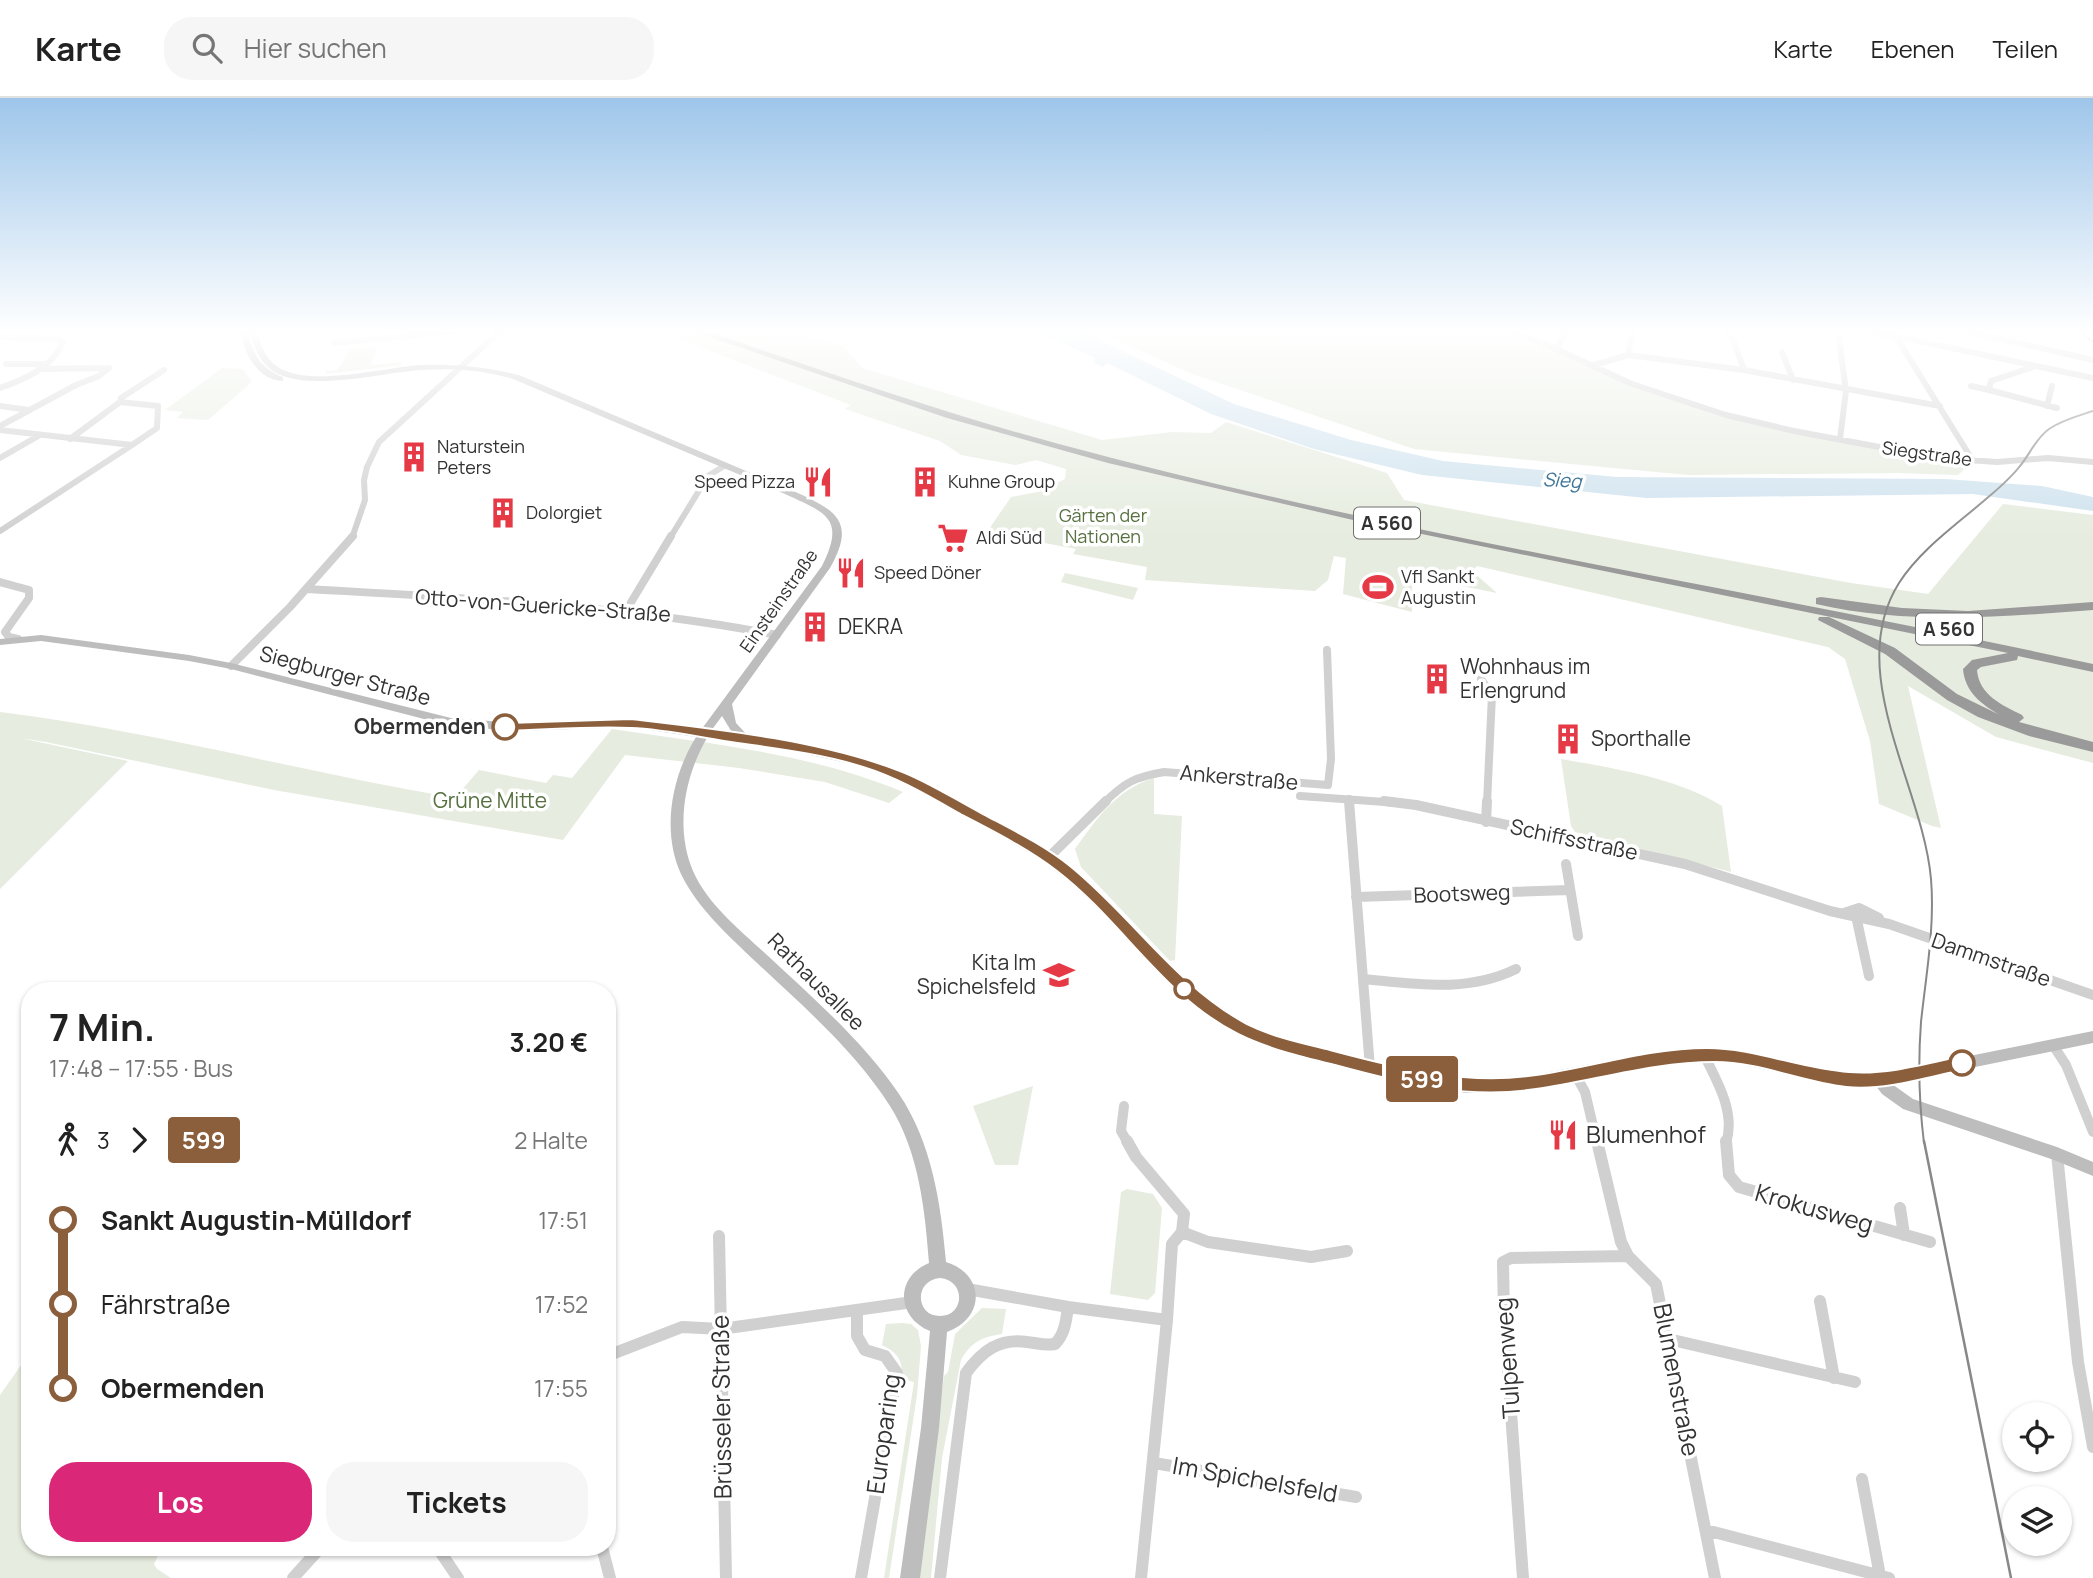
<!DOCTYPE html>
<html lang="de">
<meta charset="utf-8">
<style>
:root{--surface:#fff;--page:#f6f6f6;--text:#222;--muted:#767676;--line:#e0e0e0;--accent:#db2777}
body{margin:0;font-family:Manrope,sans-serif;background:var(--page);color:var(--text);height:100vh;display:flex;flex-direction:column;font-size:26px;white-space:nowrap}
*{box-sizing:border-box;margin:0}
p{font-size:23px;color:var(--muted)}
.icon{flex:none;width:38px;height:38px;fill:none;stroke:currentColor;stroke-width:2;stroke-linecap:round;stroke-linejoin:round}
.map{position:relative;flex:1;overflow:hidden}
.panel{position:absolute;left:21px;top:884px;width:595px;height:574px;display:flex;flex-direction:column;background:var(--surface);border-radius:28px;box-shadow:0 2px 5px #0004}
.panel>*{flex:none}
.badge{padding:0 14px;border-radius:5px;font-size:24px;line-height:46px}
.controls{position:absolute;left:2002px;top:1304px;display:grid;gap:14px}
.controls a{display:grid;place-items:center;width:70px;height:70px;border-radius:50%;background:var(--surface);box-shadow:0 2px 5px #0004;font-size:35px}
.map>.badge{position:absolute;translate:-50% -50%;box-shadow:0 0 0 4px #fff}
.legs{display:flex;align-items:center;gap:10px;height:77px;padding:0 28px;font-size:23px}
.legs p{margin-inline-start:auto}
.summary{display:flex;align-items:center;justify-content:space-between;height:119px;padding:0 28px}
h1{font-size:38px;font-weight:700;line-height:52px}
.primary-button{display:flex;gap:14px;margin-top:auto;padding:14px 28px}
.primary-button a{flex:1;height:80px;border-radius:28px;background:var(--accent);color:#fff;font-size:28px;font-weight:700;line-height:80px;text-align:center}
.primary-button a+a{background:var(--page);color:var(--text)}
ul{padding:0 28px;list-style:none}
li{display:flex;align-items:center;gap:24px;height:84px;font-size:26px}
li i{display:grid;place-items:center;width:10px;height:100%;margin:0 9px;background:currentColor}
li i::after{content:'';width:18px;height:18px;margin:-9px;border:5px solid;border-radius:50%;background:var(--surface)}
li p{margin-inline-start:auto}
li:first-child i{background:linear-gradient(#0000 50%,currentColor 0)}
li:last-child i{background:linear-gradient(currentColor 50%,#0000 0)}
header{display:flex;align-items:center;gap:42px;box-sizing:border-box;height:98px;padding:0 35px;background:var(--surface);border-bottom:2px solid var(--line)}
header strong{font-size:33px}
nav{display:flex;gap:38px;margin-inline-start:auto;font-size:24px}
.search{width:490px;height:63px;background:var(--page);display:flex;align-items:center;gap:18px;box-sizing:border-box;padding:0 24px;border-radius:28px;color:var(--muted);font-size:26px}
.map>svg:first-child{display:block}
.green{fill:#e6ecdf}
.water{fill:#cfe2ee}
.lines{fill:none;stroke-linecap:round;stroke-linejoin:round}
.street-far3{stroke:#d0d0d0;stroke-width:6}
.street-far2{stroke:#d0d0d0;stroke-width:8}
.street-far1{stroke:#d0d0d0;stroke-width:10}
.street{stroke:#d0d0d0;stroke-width:12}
.secondary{fill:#bdbdbd;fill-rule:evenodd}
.highway{fill:#9a9a9a;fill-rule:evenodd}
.tram-far1{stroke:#888;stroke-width:2}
.tram{stroke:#888;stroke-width:2.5}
.line-1{fill:#8b5e3c;stroke:#fff;stroke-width:2}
.stop-1-dot{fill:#fff;stroke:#8b5e3c;stroke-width:3.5}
.labels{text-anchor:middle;stroke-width:7;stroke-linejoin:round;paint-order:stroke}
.far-poi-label{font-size:18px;fill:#333;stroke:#fff;text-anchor:start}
.far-street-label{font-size:18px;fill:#333;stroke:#fff}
.far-park-label{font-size:18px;fill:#56703f;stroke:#fff}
.far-water-label{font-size:19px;font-style:italic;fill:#3f7597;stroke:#fff}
.shield{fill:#fff;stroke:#707070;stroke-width:2}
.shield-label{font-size:19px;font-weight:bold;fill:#333}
.street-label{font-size:21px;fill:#333;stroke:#fff}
.poi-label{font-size:21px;fill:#333;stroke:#fff;text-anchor:start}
.stop-label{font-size:21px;font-weight:bold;fill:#333;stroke:#fff;text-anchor:end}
.park-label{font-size:21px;fill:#56703f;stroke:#fff}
.near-poi-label{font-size:24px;fill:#333;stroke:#fff;text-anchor:start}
.near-street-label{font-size:24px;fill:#333;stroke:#fff}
</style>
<header>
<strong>Karte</strong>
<div class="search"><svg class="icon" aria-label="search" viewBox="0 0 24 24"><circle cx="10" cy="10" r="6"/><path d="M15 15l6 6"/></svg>Hier suchen</div>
<nav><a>Karte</a><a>Ebenen</a><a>Teilen</a></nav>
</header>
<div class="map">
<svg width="2093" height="1480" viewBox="0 0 2093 1480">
<rect width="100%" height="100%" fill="#fff"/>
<path class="green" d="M655 232H770L842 247 862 270 1102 342 1172 334 1211 335 1226 324 1387 375 1404 402 1851 485 1928 496 2003 406 2093 417V665L1996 639 1908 588 1941 730 1932 728 1879 706 1870 643 1845 561 1828 549 1477 468 1472 473 1497 495 1412 478V514L1343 496 1346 460 1334 458 1328 482 1315 493 1145 482 1147 469 1073 456 1076 451 987 434 1011 399 1038 394 1065 381 1066 371 1036 362 1016 367 961 357 940 343 845 311 851 307Z
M1094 232H1504L1573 259 1629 288 1724 319 1924 361 1970 366 1958 377 1897 375 1688 377 1414 351 1190 275Z
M374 249 377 251 371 267 402 264 401 267 326 276V273L337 272 351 251Z
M222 270 243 271 252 284 208 322 177 320 183 314 165 312Z
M1065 475 1138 490 1133 502 1061 484Z
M0 614C153 633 303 674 455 700L479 672 546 685 553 677 572 680 612 631C710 646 810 655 903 694L889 705 825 684 739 670 625 657 563 742 274 692 46 644 20 640 128 663 0 791Z
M1561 661C1612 670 1678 680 1722 708L1731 774 1575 734 1571 728Z
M1154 680V716L1182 718 1175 862 1170 863 1081 769 1075 751C1097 720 1117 691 1154 680Z
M1033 988 1018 1067H995L973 1008Z
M1127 1091 1153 1096 1162 1110 1155 1195 1148 1202 1110 1196 1121 1094Z
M982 1210 1006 1211 1002 1236C982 1239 971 1244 961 1262L942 1360 931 1480H918L944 1278 948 1274 955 1236Z
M902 1225 911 1226 918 1232 921 1248 917 1297 889 1480H884L914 1284 901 1281C904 1263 898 1255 882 1247L886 1226Z
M24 1263H30V1449H162L154 1466 157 1471 171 1480H0V1297Z"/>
<path class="water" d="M1034 232H1078L1234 306 1351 342 1443 363 1617 379 1946 381 2042 388 2093 399V413L1973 396 1646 400 1422 377 1314 351 1211 316 1107 265 1103 269 1094 265 1095 260Z"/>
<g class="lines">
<path class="street-far3" d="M1508 232 1552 249
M1838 232 1846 293 1840 341
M1866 232 2093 280
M1962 232 2093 262
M1727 235 1732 239 1744 272
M497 236 508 232
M1895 237 1973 363
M0 239 59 241 63 244C52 270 25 281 0 290
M334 245 465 232
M1559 248 1552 249 1632 286 1726 317 1794 333 1938 360 1997 364 2048 360 2093 364
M1559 248 1565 232
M1782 254 1793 282
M1628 257 1633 232
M6 266H46
M1594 267 1628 257 1744 272 1940 308
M2033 269 1991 283 1989 292 2057 310
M39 271 109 270
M1971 288 1989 292
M120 304 121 300 164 272
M0 308 29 312
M2047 308 2052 288
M0 328 76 287 99 278 109 270
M0 332 132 347 0 433
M70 341 120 304 158 308 157 330 132 347
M0 360 40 337
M352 440 365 402 364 382 367 369 379 344 498 235 494 232
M670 440 708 378 724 368"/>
<path class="street-far2" d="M0 484 29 492V500L5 534 9 539 18 541
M308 491C465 500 622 507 777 537
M627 511 671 438
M231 568 290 509 353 438
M1481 581 1492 597 1487 705
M1300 698 1399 705
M1349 701V705
M1104 705C1125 684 1135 679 1164 674L1328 687 1331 661 1327 552"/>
<path class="street-far1" d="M1349 703 1370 970
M1384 703 1416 707 1685 766 1830 813 1889 826 2093 897
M1486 724 1487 703
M1048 760 1106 703
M1566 766 1578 838
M1356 799 1569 792
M1844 815 1859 810 1879 820
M1856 818 1869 878
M1363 881C1416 886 1467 895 1516 871
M2053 947 2066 967 2093 1034
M1704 957C1717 983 1736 1015 1726 1045
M1575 976 1585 994 1597 1045
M1124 1008 1121 1033 1128 1045"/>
<path class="street" d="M1597 1043 1621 1144 1628 1158 1656 1186 1715 1480
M1726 1043 1729 1077 1739 1089 1930 1144
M2057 1056 2078 1264 2093 1349
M1900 1110 1904 1137
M1182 1134 1208 1144 1311 1159 1347 1153
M719 1138 726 1480
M967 1191 1068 1209 1167 1222 1172 1146 1182 1134 1184 1116 1136 1059 1127 1043
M1820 1203 1834 1280
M857 1212V1238L865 1252 885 1258 897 1275 861 1480
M1668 1241 1855 1284
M607 1258 682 1229 721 1231 913 1204
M1154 1365 1356 1399
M1862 1381 1880 1478
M1706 1432 1889 1480
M437 1449 458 1480
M602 1449 610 1480
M293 1480 321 1449
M940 1480 966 1275C982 1253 999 1240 1027 1244 1037 1245 1045 1248 1055 1246 1065 1236 1066 1223 1068 1209
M1141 1480 1167 1222
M1523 1480 1504 1218 1503 1164 1511 1160 1628 1158"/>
<path class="secondary" d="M240 232H248C251 255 261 271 283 279V283C257 282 244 255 240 232Z
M250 232H258C260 246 265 261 278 269 310 290 384 269 422 267 455 266 487 269 519 277L791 392C833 411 858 421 830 470L732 606 736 625 749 639 792 645 872 663 904 674 979 714 1067 767 1108 803 1190 888 1218 909 1249 928 1299 946 1439 979 1466 983 1508 982 1643 956 1704 951H1727L1820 972 1880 976 2093 933V945L1892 986 1913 1001 2057 1049 2093 1064V1078L2054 1062 1903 1011 1882 996 1876 988 1820 984 1727 963H1704L1643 968 1508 994 1466 995 1439 991 1299 958 1239 936 1208 917 1180 896 1098 811 1059 773 971 720 896 680 870 670 792 653 707 640C684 679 675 731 693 773 708 807 740 832 767 857 813 900 863 943 899 996 932 1045 941 1106 946 1164 985 1176 986 1220 947 1234L939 1330 920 1480H900L921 1330 930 1233C896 1219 895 1179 929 1165 925 1112 919 1054 890 1008 855 953 803 908 756 864 728 837 698 811 681 776 661 732 672 678 696 639L631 629 515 633 451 628 231 571 189 563 41 543 0 547V541L41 537 189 557 231 565 451 620 515 625 631 621 701 632 822 468C846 420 826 415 785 396L513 281C483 272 453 270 422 272 383 274 301 297 269 270 258 261 253 246 250 232ZM722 618 733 636 711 633ZM940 1180C966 1182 965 1218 940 1218 915 1218 914 1182 940 1180Z
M2082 232 2093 233V237L2082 234Z"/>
<path class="highway" d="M689 232H703C821 272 939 314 1059 346 1399 438 1749 491 2093 566V574L2018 558 2017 562 1981 569 1977 572C1979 597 2002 607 2022 617L2024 620 2019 624 2093 644V654L2029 638 1978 619 1947 602 1885 556 1818 522 1819 519H1829L1895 550 1957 596 2000 617C1981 606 1965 594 1963 571L1972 562 2008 555 1353 422 1108 365 947 320Z
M1821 499 1902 510 1968 513 2093 504V512C2001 519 1908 527 1816 506V500Z"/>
<path class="tram-far1" d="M2083 236 2093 244
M1924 1045C1919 1005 1918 964 1921 924 1926 877 1935 829 1931 781 1923 688 1843 574 1899 485 1920 452 1956 427 1986 401 1998 391 2010 381 2020 368 2030 356 2036 340 2049 331 2062 322 2078 318 2093 313"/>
<path class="tram" d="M1924 1043 2011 1480"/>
</g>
<linearGradient id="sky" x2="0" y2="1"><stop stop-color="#9ec6ea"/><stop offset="0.53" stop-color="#fff"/><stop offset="1" stop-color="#fff" stop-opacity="0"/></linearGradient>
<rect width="2093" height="440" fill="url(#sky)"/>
<path class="line-1" d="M631 621C717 631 820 642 900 673 929 684 956 702 983 716 1013 732 1044 747 1070 768 1132 818 1176 888 1247 926 1273 939 1302 945 1330 952 1398 970 1465 988 1536 977 1593 969 1648 950 1707 950 1755 950 1801 971 1849 974 1887 977 1925 966 1962 958L1968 960 1971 965 1968 970 1962 972C1925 980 1885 993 1846 989 1802 984 1759 964 1715 964 1653 964 1597 982 1536 991 1467 1002 1401 985 1335 967 1302 959 1268 951 1238 936 1163 898 1122 823 1057 773 1028 751 995 734 962 717 930 699 899 680 863 669 819 655 770 650 724 643 693 638 662 631 631 630 589 628 546 632 505 633L498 629 505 625Z"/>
<defs>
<g id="building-bare" transform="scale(2.415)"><path d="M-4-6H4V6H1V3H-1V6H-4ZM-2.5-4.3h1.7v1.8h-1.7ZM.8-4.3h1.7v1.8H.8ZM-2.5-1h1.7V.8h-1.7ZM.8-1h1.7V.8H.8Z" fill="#e63946" stroke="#fff" stroke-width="2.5" paint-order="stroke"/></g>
<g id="restaurant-bare" transform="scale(2.415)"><path d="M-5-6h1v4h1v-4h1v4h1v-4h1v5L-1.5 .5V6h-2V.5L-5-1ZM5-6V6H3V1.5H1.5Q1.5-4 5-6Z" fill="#e63946" stroke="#fff" stroke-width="2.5" paint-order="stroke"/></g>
<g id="supermarket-bare" transform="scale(2.415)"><path d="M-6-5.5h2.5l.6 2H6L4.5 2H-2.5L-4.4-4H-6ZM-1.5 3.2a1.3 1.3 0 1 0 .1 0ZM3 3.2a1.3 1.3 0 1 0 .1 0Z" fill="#e63946" stroke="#fff" stroke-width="2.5" paint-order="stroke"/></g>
<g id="stadium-bare" transform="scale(2.415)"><path d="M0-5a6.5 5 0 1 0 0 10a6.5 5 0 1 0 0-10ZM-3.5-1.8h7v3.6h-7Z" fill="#e63946" stroke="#fff" stroke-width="2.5" paint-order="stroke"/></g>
<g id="school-bare" transform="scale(2.415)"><path d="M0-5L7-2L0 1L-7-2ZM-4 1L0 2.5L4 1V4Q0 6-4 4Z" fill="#e63946" stroke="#fff" stroke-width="2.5" paint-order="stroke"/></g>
</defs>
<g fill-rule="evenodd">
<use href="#building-bare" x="414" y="359"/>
<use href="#restaurant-bare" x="818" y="384"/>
<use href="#building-bare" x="925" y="384"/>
<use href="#building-bare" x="503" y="415"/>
<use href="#supermarket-bare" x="953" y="440"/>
<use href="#restaurant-bare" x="851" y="475"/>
<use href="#stadium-bare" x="1378" y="489"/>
<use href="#building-bare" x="815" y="529"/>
<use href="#building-bare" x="1437" y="581"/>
<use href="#building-bare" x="1568" y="641"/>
<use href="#school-bare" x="1059" y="877"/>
<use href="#restaurant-bare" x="1563" y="1037"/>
</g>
<g class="stop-1-dot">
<circle cx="505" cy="629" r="12"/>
<circle cx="1184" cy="891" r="9"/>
<circle cx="1962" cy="965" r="12"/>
</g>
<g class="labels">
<g class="far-poi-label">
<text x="437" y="355">Naturstein<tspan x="437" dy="21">Peters</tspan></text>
<text x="795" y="390" text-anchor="end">Speed Pizza</text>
<text x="948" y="390">Kuhne Group</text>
<text x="526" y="421">Dolorgiet</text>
<text x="976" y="446">Aldi Süd</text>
<text x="874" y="481">Speed Döner</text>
<text x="1401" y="485">Vfl Sankt<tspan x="1401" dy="21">Augustin</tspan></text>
</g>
<g class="far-street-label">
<text transform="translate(1927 356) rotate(8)" y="6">Siegstraße</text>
<text transform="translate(779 503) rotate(-55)" y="6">Einsteinstraße</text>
</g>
<g class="far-park-label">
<text x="1103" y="424">Gärten der<tspan x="1103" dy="21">Nationen</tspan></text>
</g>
<g class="far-water-label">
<text transform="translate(1562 382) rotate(3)" y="7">Sieg</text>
</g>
<g class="shield">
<rect x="1354" y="409.5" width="66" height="31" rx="5"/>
<rect x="1916" y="515.5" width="66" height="31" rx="5"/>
</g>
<g class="shield-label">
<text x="1387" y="432">A 560</text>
<text x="1949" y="538">A 560</text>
</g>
<g class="street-label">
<text transform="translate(543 508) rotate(4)" y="7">Otto-von-Guericke-Straße</text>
<text transform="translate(345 578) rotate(15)" y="7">Siegburger Straße</text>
<text transform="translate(1239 680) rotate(5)" y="7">Ankerstraße</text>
<text transform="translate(1574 742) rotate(12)" y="7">Schiffsstraße</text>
<text transform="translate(1462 796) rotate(-2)" y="7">Bootsweg</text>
<text transform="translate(1991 862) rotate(19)" y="7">Dammstraße</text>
<text transform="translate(816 884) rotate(45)" y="7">Rathausallee</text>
</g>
<g class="poi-label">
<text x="838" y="536">DEKRA</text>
<text x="1460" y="576">Wohnhaus im<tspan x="1460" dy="24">Erlengrund</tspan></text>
<text x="1591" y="648">Sporthalle</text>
<text x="1036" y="872" text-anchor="end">Kita Im<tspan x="1036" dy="24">Spichelsfeld</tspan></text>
</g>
<g class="stop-label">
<text x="486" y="636">Obermenden</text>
</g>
<g class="park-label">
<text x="490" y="710">Grüne Mitte</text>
</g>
<g class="near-poi-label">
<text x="1586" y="1045">Blumenhof</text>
</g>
<g class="near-street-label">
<text transform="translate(1814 1111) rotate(16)" y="8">Krokusweg</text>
<text transform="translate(1508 1260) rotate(-94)" y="8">Tulpenweg</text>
<text transform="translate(1676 1282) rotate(79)" y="8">Blumenstraße</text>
<text transform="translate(722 1309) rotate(-91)" y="8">Brüsseler Straße</text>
<text transform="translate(884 1336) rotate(-82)" y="8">Europaring</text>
<text transform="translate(1255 1382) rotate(10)" y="8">Im Spichelsfeld</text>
</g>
</g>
</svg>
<div class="controls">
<a><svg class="icon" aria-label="locate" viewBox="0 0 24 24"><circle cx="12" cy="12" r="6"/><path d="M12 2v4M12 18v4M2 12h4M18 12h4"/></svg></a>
<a><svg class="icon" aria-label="layers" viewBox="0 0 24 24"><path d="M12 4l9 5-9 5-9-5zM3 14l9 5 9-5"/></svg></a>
</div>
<b class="badge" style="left:1422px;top:981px;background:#8b5e3c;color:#fff">599</b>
<section class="panel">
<div class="summary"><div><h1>7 Min.</h1><p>17:48 – 17:55 · Bus</p></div><b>3.20 €</b></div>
<div class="legs"><svg class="icon" aria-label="walk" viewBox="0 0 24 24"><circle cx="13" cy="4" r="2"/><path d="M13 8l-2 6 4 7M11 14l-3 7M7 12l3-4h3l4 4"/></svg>3<svg class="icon" aria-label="forward" viewBox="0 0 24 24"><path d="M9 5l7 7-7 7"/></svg><b class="badge" style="background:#8b5e3c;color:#fff">599</b><p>2 Halte</p></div>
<ul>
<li><i style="color:#8b5e3c"></i><b>Sankt Augustin-Mülldorf</b><p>17:51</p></li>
<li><i style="color:#8b5e3c"></i><span>Fährstraße</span><p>17:52</p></li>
<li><i style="color:#8b5e3c"></i><b>Obermenden</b><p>17:55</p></li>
</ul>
<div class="primary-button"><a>Los</a><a>Tickets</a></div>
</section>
</div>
